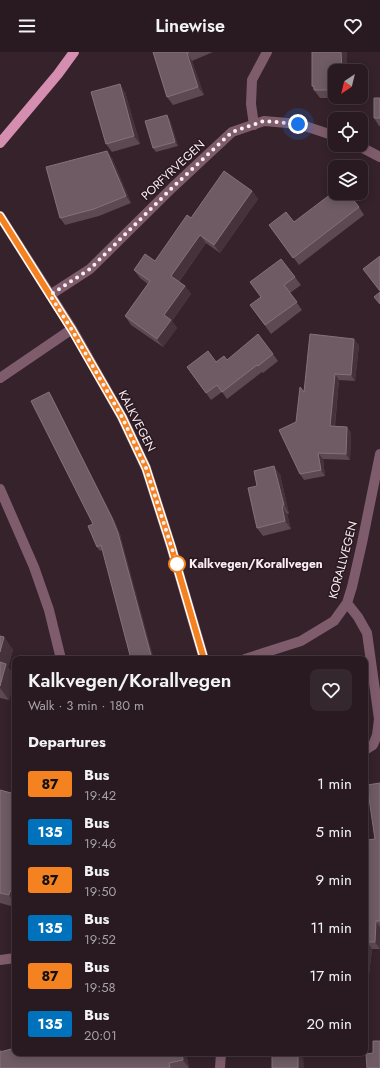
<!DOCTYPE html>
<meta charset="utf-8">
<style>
:root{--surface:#281a20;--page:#34272d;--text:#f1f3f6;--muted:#a5a1a5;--line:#44383e}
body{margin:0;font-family:Jost,sans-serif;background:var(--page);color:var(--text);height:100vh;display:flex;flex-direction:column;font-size:15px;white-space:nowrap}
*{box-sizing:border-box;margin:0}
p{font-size:13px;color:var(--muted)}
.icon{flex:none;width:22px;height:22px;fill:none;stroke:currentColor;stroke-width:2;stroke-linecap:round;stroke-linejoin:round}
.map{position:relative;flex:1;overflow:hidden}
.drawer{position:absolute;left:12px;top:604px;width:356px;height:400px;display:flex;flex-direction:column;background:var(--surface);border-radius:8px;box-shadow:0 2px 10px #0003,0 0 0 1px var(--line)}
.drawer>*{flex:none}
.badge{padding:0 8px;border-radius:3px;font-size:14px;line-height:26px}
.needle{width:26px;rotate:215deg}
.controls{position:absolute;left:328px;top:12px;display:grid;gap:8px}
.controls a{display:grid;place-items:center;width:40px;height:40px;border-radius:8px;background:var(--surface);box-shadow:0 2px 10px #0003,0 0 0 1px var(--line);font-size:20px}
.you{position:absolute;width:20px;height:20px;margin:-10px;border:3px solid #fff;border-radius:50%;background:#1a73e8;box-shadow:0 0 0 6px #1a73e833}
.map>.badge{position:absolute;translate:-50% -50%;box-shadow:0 0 0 2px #fff}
h2{padding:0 16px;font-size:15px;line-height:36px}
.round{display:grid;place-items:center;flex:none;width:42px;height:42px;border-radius:8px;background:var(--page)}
.headline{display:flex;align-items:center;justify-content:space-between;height:68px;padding:0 16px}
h1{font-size:19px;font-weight:600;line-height:30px}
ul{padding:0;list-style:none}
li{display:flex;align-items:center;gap:12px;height:48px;padding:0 16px}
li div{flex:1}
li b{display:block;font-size:15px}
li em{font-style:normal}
li .badge{min-width:44px;font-weight:700;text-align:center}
header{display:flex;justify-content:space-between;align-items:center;height:52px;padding:0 16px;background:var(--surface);font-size:18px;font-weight:600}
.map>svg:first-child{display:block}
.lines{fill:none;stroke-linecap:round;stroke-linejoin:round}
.minor{stroke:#7f5c6c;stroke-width:10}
.major{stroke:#d58eb0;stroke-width:10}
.wall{fill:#5d4952}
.shaded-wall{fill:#46323b}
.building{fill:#6e5b63;stroke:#84727a}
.line-casing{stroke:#fff;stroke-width:9}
.line{stroke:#f58220;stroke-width:6}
.walk{stroke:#faeef3;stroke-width:4;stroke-dasharray:0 7.2}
.stop-dot{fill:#fff;stroke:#f58220;stroke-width:2}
.labels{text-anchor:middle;stroke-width:3;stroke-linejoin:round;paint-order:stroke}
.street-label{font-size:12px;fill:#faeef3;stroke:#2a1921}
.stop-label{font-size:12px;font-weight:bold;fill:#faeef3;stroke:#2a1921;text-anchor:start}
</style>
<header><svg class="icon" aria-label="menu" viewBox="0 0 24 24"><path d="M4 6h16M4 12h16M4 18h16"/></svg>Linewise<svg class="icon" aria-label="heart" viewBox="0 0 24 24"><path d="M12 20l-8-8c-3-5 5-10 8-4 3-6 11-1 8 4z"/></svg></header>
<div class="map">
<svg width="380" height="1016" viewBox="0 0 380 1016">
<rect width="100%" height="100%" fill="#35222b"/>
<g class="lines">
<path class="minor" d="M254 73 251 52 252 28 267 0
M357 93 380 105
M0 164 72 277 122 365 146 416 171 494 204 607
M50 243 90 217 173 135 232 80 264 69 299 72 335 84
M0 326 72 277
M0 437 34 515 49 558 61 607
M347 551 358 565 367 581 379 667 377 683 373 693 365 698
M245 607 301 589 334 569 347 551 352 535 362 491 380 402
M0 908 15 906
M220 1016 221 1001"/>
<path class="major" d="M0 91 58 22 74 0"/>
</g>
<path class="wall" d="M153 0H213L192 9 204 43 173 53 167 45Z
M347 0V19H335V45H338V46H320L314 38V37L312 34Z
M125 40 140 92 112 100 106 92Z
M380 46V74H379L374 66Z
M170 68 178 94 156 100 153 96Z
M112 106 131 151 99 164 65 173 60 166Z
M252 139 258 147 220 201 206 191 179 230 185 234 191 242 172 269 177 276 163 295 131 273 125 264 148 232 140 226 134 218 155 209 191 166Z
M359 155 364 163 299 213 269 173 294 170Z
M295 225 301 233 290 241 302 258 271 282 250 253 261 245 250 230Z
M359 293 355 329 339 328 335 374 347 375 351 381 350 408 323 407 325 424 304 428 300 422 296 370 304 340Z
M273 302 278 309 263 321 262 320 227 347 222 340 211 348 187 315 227 308Z
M49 340 52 345 115 470 121 485 102 498 100 499 97 495 93 472Z
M280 422 289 462H287L291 477 263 484 257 476V434Z
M0 584 4 585 13 598 8 615 15 625 9 648 0 646Z
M380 731V897H372L368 932H365V822H368L375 787Z
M0 738 15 742V855L0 851Z
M0 997 1 999 15 1001H186L189 1016H0Z"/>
<path class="shaded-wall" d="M341 0H347V19H342Z
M187 1 192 9 204 43 198 35Z
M120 32 125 40 140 92 134 84Z
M332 33 335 38V42L332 38Z
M167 63 170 68 178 94 175 90Z
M107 99 112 106 131 151 126 144Z
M252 139 258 147 220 201 214 193Z
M200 183 206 191 177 232 171 224Z
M185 234 191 242 172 269 177 276 163 295 157 287 164 263Z
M354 287 359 293 355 329 351 323Z
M335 322 339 328 334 380 330 374Z
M49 340 52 345 115 470 121 485 154 607H152Z
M347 375 351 381 350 408 346 402Z
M318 401 323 407 325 424 321 418Z
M274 414 280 422 289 462 284 453Z
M282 454 287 462 291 477 285 469Z
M4 585 13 598 8 615 15 625 9 648 0 636V600Z
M10 839 15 846V852L9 843Z
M376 869 380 875V897L375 890Z
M367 890 372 897 368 932 365 928V905Z
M182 1001H186L189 1016 183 1008Z
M298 1001H303L304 1016H298Z"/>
<path class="building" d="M153 0H189L187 1 198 35 167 45Z
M312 0H341L342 19H335V33H332V38H314V34H312Z
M120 32 134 84 106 92 91 40Z
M374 46H380V66H374Z
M167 63 175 90 153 96 145 69Z
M107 99 126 144 94 157 60 166 46 115Z
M224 119 252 139 214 193 200 183 171 224 185 234 164 263 171 268 157 287 125 264 150 229 134 218 145 202 155 209 187 163 191 166Z
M335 139V141H348L359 155 293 206 269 173 286 160 294 170Z
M380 204V239L363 217Z
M281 207 295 225 284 233 297 250 265 273 250 253 261 245 250 230Z
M380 240V252L374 245Z
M258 282 273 302 258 314 257 313 222 340 217 333 206 341 187 315 208 299 216 310 224 304 227 308Z
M310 282 354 287 351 323 335 322 330 374 347 375 346 402 318 401 321 418 300 422 279 378 296 370 300 335 304 340Z
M49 340 112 466 118 481 152 607H131L101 493 97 495 88 474 93 472 31 349Z
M274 414 284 453 282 454 285 469 257 476 248 436 257 434 254 419Z
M0 584 4 585 0 600Z
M0 610 6 612 0 634Z
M380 731V869H376L375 890H367L365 905V822H368L367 788 375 787 367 733Z
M0 738 15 742V841L10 839 9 843 0 841Z
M373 989H380V1016H367L366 1002 373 1001Z
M15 996V1001H182L183 1008 169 1011 170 1016H0V1000Z
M272 1001H298V1016H272Z"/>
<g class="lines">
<g class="line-casing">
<path id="line" d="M0 164 72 278 122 365 146 416 171 494 204 607"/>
</g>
<use href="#line" class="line"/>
<path class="walk" d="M177 512 146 416 122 365 72 278 50 243 90 217 173 135 232 80 264 69 298 72"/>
</g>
<circle class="stop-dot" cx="177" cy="512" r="8"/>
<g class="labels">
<g class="street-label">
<text transform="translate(173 118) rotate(-43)" y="4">PORFYRVEGEN</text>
<text transform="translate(137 369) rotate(63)" y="4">KALKVEGEN</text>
<text transform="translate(343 508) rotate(-75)" y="4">KORALLVEGEN</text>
</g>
<g class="stop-label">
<text x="189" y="516">Kalkvegen/Korallvegen</text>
</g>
</g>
</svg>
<div class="controls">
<a><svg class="needle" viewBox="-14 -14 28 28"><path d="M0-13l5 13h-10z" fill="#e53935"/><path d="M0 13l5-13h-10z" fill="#a5a1a5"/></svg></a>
<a><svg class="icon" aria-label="locate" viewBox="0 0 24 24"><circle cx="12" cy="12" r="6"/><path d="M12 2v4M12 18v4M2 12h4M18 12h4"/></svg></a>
<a><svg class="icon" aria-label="layers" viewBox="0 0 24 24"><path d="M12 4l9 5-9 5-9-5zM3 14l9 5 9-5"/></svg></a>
</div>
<div class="you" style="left:298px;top:72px"></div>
<section class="drawer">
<div class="headline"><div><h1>Kalkvegen/Korallvegen</h1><p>Walk · 3 min · 180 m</p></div><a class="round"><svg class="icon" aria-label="heart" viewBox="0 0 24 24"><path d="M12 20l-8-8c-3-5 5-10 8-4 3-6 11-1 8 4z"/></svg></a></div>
<h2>Departures</h2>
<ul>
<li><span class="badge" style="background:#f58220;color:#111">87</span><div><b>Bus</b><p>19:42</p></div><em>1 min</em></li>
<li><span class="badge" style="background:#0072bc;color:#fff">135</span><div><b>Bus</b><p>19:46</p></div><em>5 min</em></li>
<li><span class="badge" style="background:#f58220;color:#111">87</span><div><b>Bus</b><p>19:50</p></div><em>9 min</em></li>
<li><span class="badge" style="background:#0072bc;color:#fff">135</span><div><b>Bus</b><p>19:52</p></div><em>11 min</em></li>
<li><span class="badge" style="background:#f58220;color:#111">87</span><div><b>Bus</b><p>19:58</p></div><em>17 min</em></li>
<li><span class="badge" style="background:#0072bc;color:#fff">135</span><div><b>Bus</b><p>20:01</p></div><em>20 min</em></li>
</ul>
</section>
</div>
